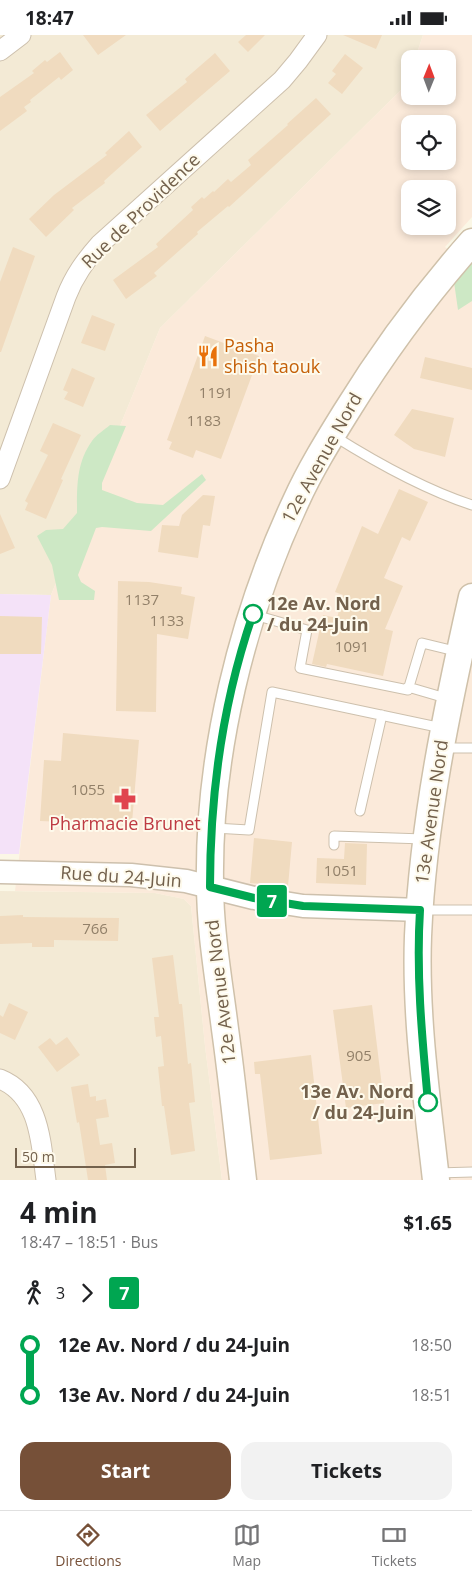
<!DOCTYPE html>
<meta charset="utf-8">
<style>
:root{--surface:#fff;--page:#f2f2f2;--text:#202124;--muted:#757577;--line:#e0e0e0;--accent:#765038}
body{margin:0;font-family:"Open Sans",sans-serif;background:var(--page);color:var(--text);height:100vh;display:flex;flex-direction:column;font-size:19px;white-space:nowrap}
*{box-sizing:border-box;margin:0}
p{font-size:16px;color:var(--muted)}
.icon{flex:none;width:28px;height:28px;fill:none;stroke:currentColor;stroke-width:2;stroke-linecap:round;stroke-linejoin:round}
.map{position:relative;height:1145px;overflow:hidden}
.sheet{display:flex;flex-direction:column;background:var(--surface);flex:1}
.sheet>*{flex:none}
.badge{padding:0 10px;border-radius:4px;font-size:18px;line-height:32px}
.needle{width:32px;rotate:1deg}
.tools{position:absolute;left:401px;top:15px;display:grid;gap:10px}
.tools a{display:grid;place-items:center;width:55px;height:55px;border-radius:10px;background:var(--surface);box-shadow:0 2px 8px #0003;font-size:25px}
.scale{position:absolute;left:15px;bottom:12px;width:121px;box-sizing:border-box;padding-left:5px;border:2px solid #73614c;border-top:0;font-size:14px;line-height:18px;white-space:nowrap;color:#73614c;-webkit-text-stroke:4px #fefaec;paint-order:stroke}
.map>.badge{position:absolute;translate:-50% -50%;box-shadow:0 0 0 2px #fff}
.legs{display:flex;align-items:center;gap:8px;height:55px;padding:0 20px;font-size:16px}
.legs p{margin-inline-start:auto}
.headline{display:flex;align-items:center;justify-content:space-between;height:85px;padding:0 20px}
h1{font-size:28px;font-weight:700;line-height:38px}
.button{display:flex;gap:10px;margin-top:auto;padding:10px 20px}
.button a{flex:1;height:58px;border-radius:15px;background:var(--accent);color:#fff;font-size:20px;font-weight:700;line-height:58px;text-align:center}
.button a+a{background:var(--page);color:var(--text)}
ul{padding:0 20px;list-style:none}
li{display:flex;align-items:center;gap:18px;height:50px;font-size:19px}
li i{display:grid;place-items:center;width:8px;height:100%;margin:0 6px;background:currentColor}
li i::after{content:'';width:12px;height:12px;margin:-6px;border:4px solid;border-radius:50%;background:var(--surface)}
li p{margin-inline-start:auto}
li:first-child i{background:linear-gradient(#0000 50%,currentColor 0)}
li:last-child i{background:linear-gradient(currentColor 50%,#0000 0)}
.status{display:flex;justify-content:space-between;align-items:center;height:35px;padding:0 25px;background:var(--surface);direction:ltr}
.status svg{height:14px;fill:currentColor}
.tabs{display:flex;justify-content:space-around;align-items:center;height:70px;border-top:1px solid var(--line);background:var(--surface);font-size:14px;color:var(--muted)}
.tabs a{display:grid;justify-items:center;gap:2px}
.tabs .current{color:var(--accent)}
.map>svg:first-child{display:block}
.residential{fill:#f3ead5}
.commercial{fill:#fbeada;fill-rule:evenodd}
.education{fill:#f4e2f8}
.green{fill:#cde8c5}
.building{fill:#f0dbbf}
.lines{fill:none;stroke-linecap:round;stroke-linejoin:round}
.service-casing{stroke:#cdc0ad;stroke-width:11}
.minor-casing{stroke:#cdc0ad;stroke-width:21}
.tertiary-casing{stroke:#cdc0ad;stroke-width:25}
.secondary-casing{stroke:#cfc1aa;stroke-width:29}
.service{stroke:#fff;stroke-width:9}
.minor{stroke:#fff;stroke-width:19}
.tertiary{stroke:#fff;stroke-width:22}
.secondary{stroke:#fff;stroke-width:26}
.line-1-casing{stroke:#fff;stroke-width:11}
.line-1{stroke:#00a651;stroke-width:8}
.stop-1-dot{fill:#fff;stroke:#00a651;stroke-width:2.5}
.labels{text-anchor:middle;stroke-width:4;stroke-linejoin:round;paint-order:stroke}
.number-label{font-size:15px;fill:#928069}
.street-label{font-size:18px;fill:#73614c;stroke:#fefaec}
.food-label{font-size:18px;fill:#c56008;stroke:#fefaec;text-anchor:start}
.stop-label{font-size:18px;font-weight:bold;fill:#73614c;stroke:#fefaec;text-anchor:start}
.health-label{font-size:18px;fill:#be3a42;stroke:#fefaec}
</style>
<div class="status"><b>18:47</b><svg viewBox="0 0 49 12"><path d="M0 12V9h3v3zM5 12V6h3v6zM10 12V3h3v9zM15 12V0h3v12zM26 1h20v11H26zM47 4h2v5h-2z"/></svg></div>
<div class="map">
<svg width="472" height="1145" viewBox="0 0 472 1145">
<rect width="100%" height="100%" fill="#fbf7e6"/>
<path class="residential" d="M0 0H423L415 24H410V46L160 293 51 560 0 559Z
M0 856 155 858 184 864 191 871 205 1011 222 1145H0Z"/>
<path class="commercial" d="M423 0H472V182L445 212 458 222 472 214V1145H222L205 1011 191 871 184 864 155 858 15 856 51 560 160 293 410 46V61H448V24H415ZM410 89H448V126H410ZM410 154H448V191H410Z"/>
<path class="education" d="M0 559 51 560 19 819H0Z"/>
<path class="green" d="M472 227V266L458 275 454 247Z
M110 390 126 391 102 448V455L137 468 163 470 202 439 206 445 151 496 102 492 96 493 78 540 81 547 95 556 94 565H59L52 530 37 501 46 495 63 494 77 478C77 453 76 428 92 406 96 400 104 395 110 390Z"/>
<path class="building" d="M83 0H126L98 20Z
M246 0H265L248 17 238 7Z
M343 0H382L376 14Z
M60 17 73 35 61 45 59 42 30 65 31 67 24 72 27 76 0 96V62L34 38 32 36 45 25 47 27Z
M215 18 230 36 160 96 146 80 187 47 185 44Z
M345 19 363 33 342 59 328 48 336 39 332 36Z
M316 63 331 79 229 172 228 171 197 197 198 199 154 238 157 241 126 264 113 245 158 212 156 209 193 175 191 172 202 162 204 164 213 156 214 157 228 144 231 147 251 130 248 125 288 90 287 89Z
M129 96 142 112 104 146 105 148 72 173 74 175 46 202 29 184 54 160 107 120 105 118Z
M13 212 35 221 1 317H0V247Z
M92 280 115 289 105 316 81 308Z
M205 301 259 321 221 424 196 415 193 423 169 414 172 407 167 405Z
M425 322 472 333V355L420 343Z
M72 333 95 343 83 372 64 364 68 357 63 355Z
M412 374 454 383 445 422 414 414 394 400Z
M53 388 81 400 61 444 63 445 46 484 25 475 28 468 25 466 48 420 40 416Z
M399 454 428 467 410 506 402 502 384 543 403 551 385 594 393 596 383 641 327 629 326 632 312 629 323 580 337 583 343 560 335 557 362 491 378 499Z
M203 460 215 461 210 491 203 490 198 523 158 517 162 490 179 491 182 480Z
M0 479 15 513 0 519Z
M118 546 149 547 182 552 181 559 195 562 188 604 157 599 156 677 116 676Z
M0 581 42 582 41 619H0Z
M63 698 139 705 132 788 90 785V788L40 786 44 725 61 726Z
M254 803 292 807 288 851 250 848Z
M345 808 367 809 366 850 316 848 317 823 344 824Z
M23 880V882L119 883 118 906 54 905V912H32V908L0 909V881Z
M173 920 179 969H182L188 1029 191 1028 195 1067 189 1068 195 1116 171 1120 164 1071H162L158 1032 164 1031 161 1001 156 1002 154 982H159L152 923Z
M9 968 28 977 15 1005 0 998V980L3 982Z
M372 970 384 1068 346 1073 333 975Z
M67 1002 80 1020 57 1037 38 1012 50 1003 56 1010Z
M311 1020 322 1119 270 1125 260 1039H255L254 1027Z
M88 1049 90 1062 96 1061V1066L106 1064 109 1082 96 1084 100 1110 112 1108 115 1128 105 1130 107 1145H88L79 1087 77 1088 71 1052Z"/>
<g class="lines">
<g class="service-casing">
<path id="service" d="M334 401C377 428 423 454 472 470
M255 580 307 595 300 633 408 655 422 608 459 617
M408 652 449 664
M444 713H472
M360 776 382 680
M214 793 249 795 272 657 442 693
M334 810V801L424 804
M422 875H472
M437 1138 472 1137"/>
</g>
<g class="minor-casing">
<path id="minor" d="M0 16 21 0
M0 444 66 262C74 241 85 226 100 209L282 45 298 26 317 0
M0 1044C40 1060 41 1108 46 1145"/>
</g>
<g class="tertiary-casing">
<path id="tertiary" d="M0 837 131 840 186 846 254 863 303 871 420 875"/>
</g>
<g class="secondary-casing">
<path id="secondary" d="M243 1145C237 1095 232 1044 225 994 219 946 210 897 210 848 208 720 242 581 296 466 310 435 328 406 346 377 383 317 425 260 472 207
M436 1145C427 1064 415 982 418 901 423 787 447 673 472 562"/>
</g>
<use href="#service" class="service"/>
<use href="#minor" class="minor"/>
<use href="#tertiary" class="tertiary"/>
<use href="#secondary" class="secondary"/>
</g>
<g class="lines">
<g class="line-1-casing">
<path id="line-1" d="M253 579C223 666 210 760 210 852L254 863 303 871 420 875C416 939 422 1002 428 1067"/>
</g>
<use href="#line-1" class="line-1"/>
</g>
<defs>
<g id="restaurant-bare" transform="scale(1.725)"><path d="M-5-6h1v4h1v-4h1v4h1v-4h1v5L-1.5 .5V6h-2V.5L-5-1ZM5-6V6H3V1.5H1.5Q1.5-4 5-6Z" fill="#e8710a" stroke="#fefaec" stroke-width="2.5" paint-order="stroke"/></g>
<g id="pharmacy-bare" transform="scale(1.725)"><path d="M-2-6h4v4h4v4h-4v4h-4v-4h-4v-4h4Z" fill="#e0444e" stroke="#fefaec" stroke-width="2.5" paint-order="stroke"/></g>
</defs>
<g fill-rule="evenodd">
<use href="#restaurant-bare" x="208" y="321"/>
<use href="#pharmacy-bare" x="125" y="764"/>
</g>
<g class="stop-1-dot">
<circle cx="253" cy="579" r="9"/>
<circle cx="428" cy="1067" r="9"/>
</g>
<g class="labels">
<g class="number-label">
<text x="216" y="363">1191</text>
<text x="204" y="391">1183</text>
<text x="142" y="570">1137</text>
<text x="167" y="591">1133</text>
<text x="352" y="617">1091</text>
<text x="88" y="760">1055</text>
<text x="341" y="841">1051</text>
<text x="95" y="899">766</text>
<text x="359" y="1026">905</text>
</g>
<g class="street-label">
<text transform="translate(141 176) rotate(-44)" y="6">Rue de Providence</text>
<text transform="translate(322 423) rotate(-61)" y="6">12e Avenue Nord</text>
<text transform="translate(432 777) rotate(-82)" y="6">13e Avenue Nord</text>
<text transform="translate(121 842) rotate(4)" y="6">Rue du 24-Juin</text>
<text transform="translate(221 957) rotate(-97)" y="6">12e Avenue Nord</text>
</g>
<g class="food-label">
<text x="224" y="317">Pasha<tspan x="224" dy="21">shish taouk</tspan></text>
</g>
<g class="stop-label">
<text x="267" y="575">12e Av. Nord<tspan x="267" dy="21">/ du 24-Juin</tspan></text>
<text x="414" y="1063" text-anchor="end">13e Av. Nord<tspan x="414" dy="21">/ du 24-Juin</tspan></text>
</g>
<g class="health-label">
<text x="125" y="795">Pharmacie Brunet</text>
</g>
</g>
</svg>
<div class="tools">
<a><svg class="needle" viewBox="-14 -14 28 28"><path d="M0-13l5 13h-10z" fill="#e53935"/><path d="M0 13l5-13h-10z" fill="#757577"/></svg></a>
<a><svg class="icon" aria-label="locate" viewBox="0 0 24 24"><circle cx="12" cy="12" r="6"/><path d="M12 2v4M12 18v4M2 12h4M18 12h4"/></svg></a>
<a><svg class="icon" aria-label="layers" viewBox="0 0 24 24"><path d="M12 4l9 5-9 5-9-5zM3 14l9 5 9-5"/></svg></a>
</div>
<div class="scale">50 m</div>
<b class="badge" style="left:272px;top:866px;background:#00a651;color:#fff">7</b>
</div>
<section class="sheet">
<div class="headline"><div><h1>4 min</h1><p>18:47 – 18:51 · Bus</p></div><b>$1.65</b></div>
<div class="legs"><svg class="icon" aria-label="walk" viewBox="0 0 24 24"><circle cx="13" cy="4" r="2"/><path d="M13 8l-2 6 4 7M11 14l-3 7M7 12l3-4h3l4 4"/></svg>3<svg class="icon" aria-label="forward" viewBox="0 0 24 24"><path d="M9 5l7 7-7 7"/></svg><b class="badge" style="background:#00a651;color:#fff">7</b></div>
<ul>
<li><i style="color:#00a651"></i><b>12e Av. Nord / du 24-Juin</b><p>18:50</p></li>
<li><i style="color:#00a651"></i><b>13e Av. Nord / du 24-Juin</b><p>18:51</p></li>
</ul>
<div class="button"><a>Start</a><a>Tickets</a></div>
</section>
<nav class="tabs">
<a class="current"><svg class="icon" aria-label="directions" viewBox="0 0 24 24"><path d="M12 3l9 9-9 9-9-9zM9 14v-3h6M13 9l2 2-2 2"/></svg>Directions</a>
<a><svg class="icon" aria-label="map" viewBox="0 0 24 24"><path d="M3 6l6-2 6 2 6-2v14l-6 2-6-2-6 2zM9 4v14M15 6v14"/></svg>Map</a>
<a><svg class="icon" aria-label="tickets" viewBox="0 0 24 24"><path d="M3 7h18v10H3zM15 7v10"/></svg>Tickets</a>
</nav>
